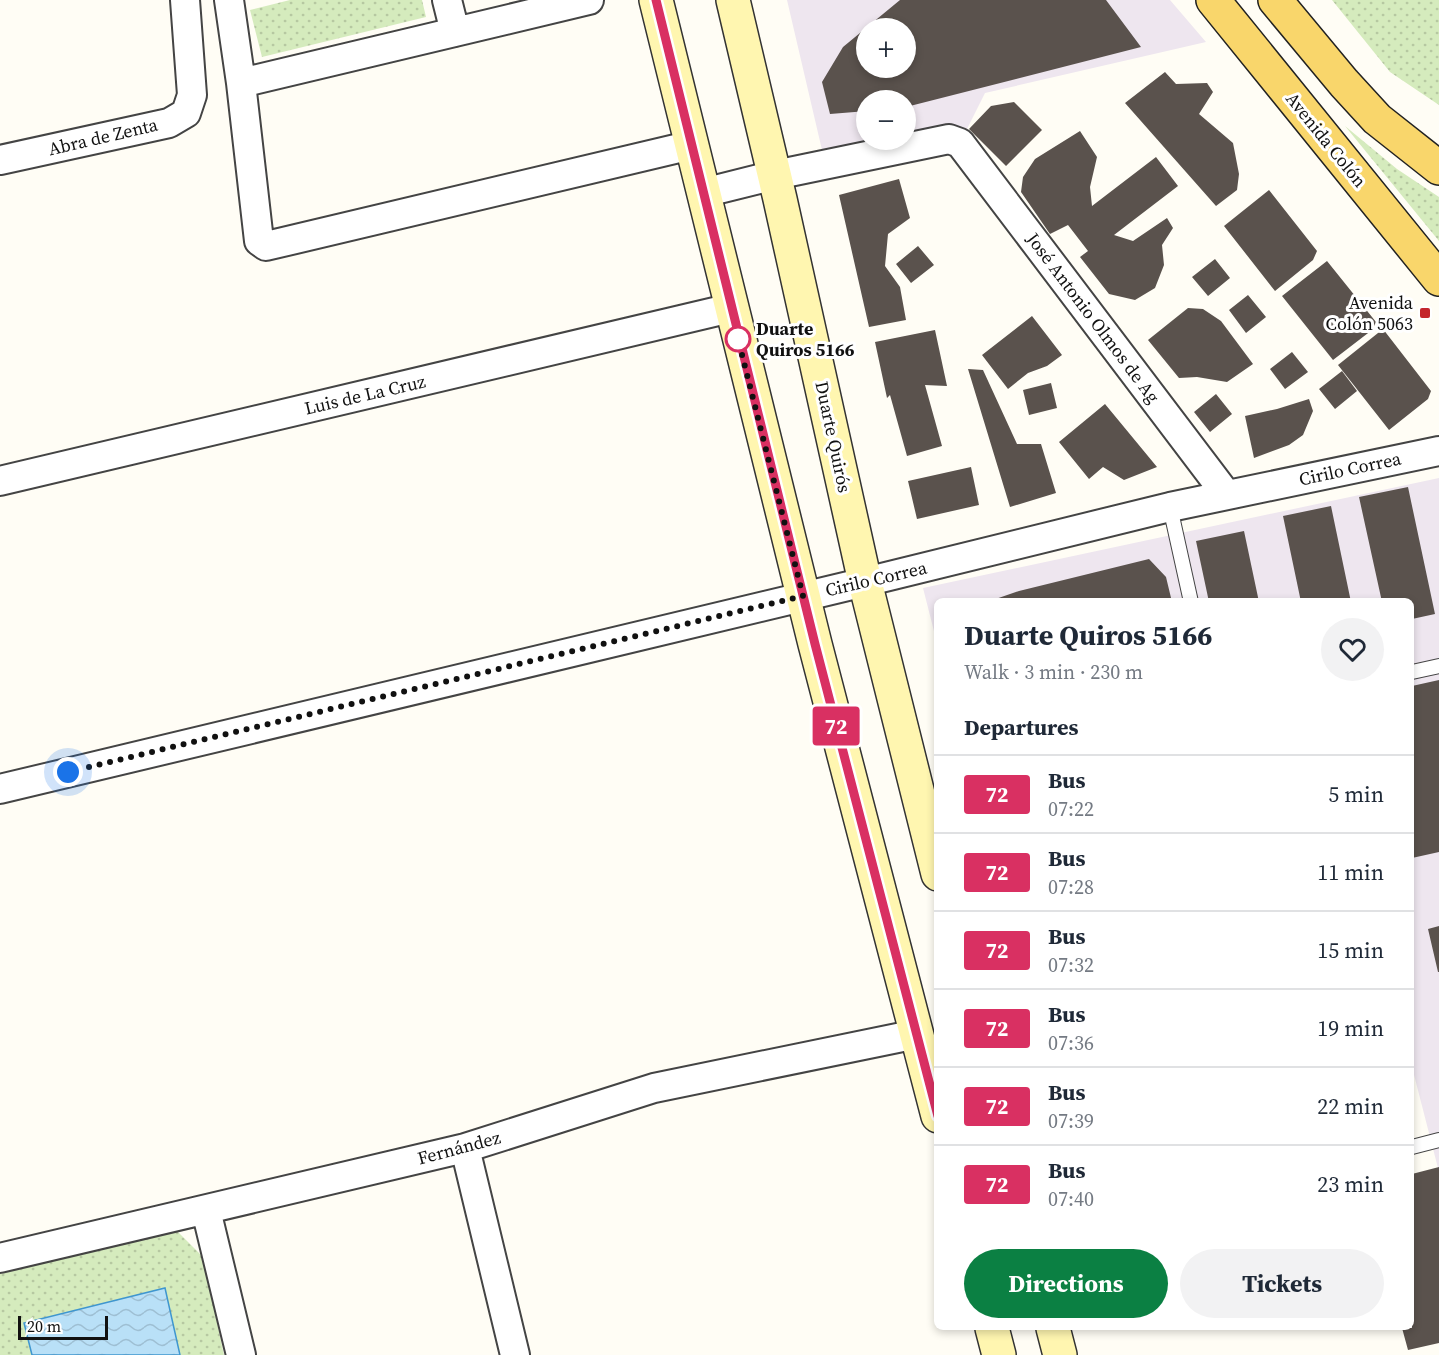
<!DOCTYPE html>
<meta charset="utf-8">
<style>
:root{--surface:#fff;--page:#f2f2f3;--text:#1f2937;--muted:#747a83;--line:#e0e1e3;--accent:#0b8043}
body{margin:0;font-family:"Source Serif 4",serif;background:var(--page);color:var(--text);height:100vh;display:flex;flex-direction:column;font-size:22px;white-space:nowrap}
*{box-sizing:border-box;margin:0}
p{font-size:20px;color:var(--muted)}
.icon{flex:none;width:33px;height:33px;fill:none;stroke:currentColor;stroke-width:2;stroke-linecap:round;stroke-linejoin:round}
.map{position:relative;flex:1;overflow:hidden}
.panel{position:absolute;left:934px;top:598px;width:480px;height:732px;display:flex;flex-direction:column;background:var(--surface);border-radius:9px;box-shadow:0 3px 9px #0003}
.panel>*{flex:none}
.badge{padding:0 12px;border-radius:4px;font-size:21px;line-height:39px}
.controls{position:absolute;left:856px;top:18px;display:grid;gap:12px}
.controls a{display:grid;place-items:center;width:60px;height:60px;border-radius:50%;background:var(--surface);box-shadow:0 3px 9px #0003;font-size:30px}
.scale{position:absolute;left:18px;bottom:15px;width:90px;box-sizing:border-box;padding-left:6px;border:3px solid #111;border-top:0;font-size:16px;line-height:21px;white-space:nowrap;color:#111;-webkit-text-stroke:4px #fff;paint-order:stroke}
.you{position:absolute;width:30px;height:30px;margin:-15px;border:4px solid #fff;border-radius:50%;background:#1a73e8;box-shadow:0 0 0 9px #1a73e833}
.map>.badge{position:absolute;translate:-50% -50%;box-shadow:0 0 0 3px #fff}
h2{padding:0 30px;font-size:22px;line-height:54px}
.round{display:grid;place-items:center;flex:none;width:63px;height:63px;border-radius:32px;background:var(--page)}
.headline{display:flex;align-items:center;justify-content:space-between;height:102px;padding:0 30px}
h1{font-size:28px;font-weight:700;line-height:45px}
.button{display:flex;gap:12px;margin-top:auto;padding:12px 30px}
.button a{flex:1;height:69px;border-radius:36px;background:var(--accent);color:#fff;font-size:24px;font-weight:700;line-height:69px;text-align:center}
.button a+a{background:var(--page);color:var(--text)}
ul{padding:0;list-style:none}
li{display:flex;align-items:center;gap:18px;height:78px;padding:0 30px;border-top:2px solid var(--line)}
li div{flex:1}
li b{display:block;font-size:22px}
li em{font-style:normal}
li .badge{min-width:66px;font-weight:700;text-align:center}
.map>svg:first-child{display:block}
.industrial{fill:#eee6ef;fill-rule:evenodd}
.green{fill:url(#green-dots)}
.water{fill:url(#water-waves);stroke:#3f96cf;stroke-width:1.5}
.building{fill:#5a524d;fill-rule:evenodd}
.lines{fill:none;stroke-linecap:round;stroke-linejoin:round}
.lane-casing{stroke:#444;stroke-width:16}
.street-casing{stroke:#444;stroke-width:32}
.secondary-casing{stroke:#333;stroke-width:36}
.primary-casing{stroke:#222;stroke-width:36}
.lane{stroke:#fff;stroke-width:14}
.street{stroke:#fff;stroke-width:28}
.secondary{stroke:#fff6b0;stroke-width:33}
.primary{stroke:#f9d66b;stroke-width:33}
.line-casing{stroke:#fff;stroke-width:14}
.line{stroke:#d93062;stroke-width:9}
.walk{stroke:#111;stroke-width:6;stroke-dasharray:0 10.8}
.poi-dot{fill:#c4262e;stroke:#fff;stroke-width:2}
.stop-dot{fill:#fff;stroke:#d93062;stroke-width:3}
.labels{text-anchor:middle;stroke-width:6;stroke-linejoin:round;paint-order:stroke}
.street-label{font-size:18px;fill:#111;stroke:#fff}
.poi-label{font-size:18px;fill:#111;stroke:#fff;text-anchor:end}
.stop-label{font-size:18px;font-weight:bold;fill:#111;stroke:#fff;text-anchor:start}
</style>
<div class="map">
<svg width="1439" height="1355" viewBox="0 0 1439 1355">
<defs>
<pattern id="green-dots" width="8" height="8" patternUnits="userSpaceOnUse" patternTransform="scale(1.5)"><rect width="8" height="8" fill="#d5ebbd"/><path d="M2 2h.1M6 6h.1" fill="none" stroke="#b6c8a1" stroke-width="1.8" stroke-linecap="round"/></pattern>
<pattern id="water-waves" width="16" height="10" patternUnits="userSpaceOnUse" patternTransform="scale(1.5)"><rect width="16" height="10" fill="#b9e0f7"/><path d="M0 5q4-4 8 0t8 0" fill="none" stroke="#9ebfd3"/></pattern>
</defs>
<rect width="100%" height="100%" fill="#fffdf5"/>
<path class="industrial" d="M787 0H1170L1206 42 985 93 960 143 822 150ZM867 28H906V68H867ZM867 100H906V140H867Z
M1439 478V1172L1412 1067V602H938L937 643 923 588Z"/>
<path class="green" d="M290 0H422L426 17 262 57 250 10Z
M1332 0H1439V105L1390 72Z
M1345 126 1397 169 1439 197V241Z
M176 1230 203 1257 224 1355H0V1274Z"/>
<path class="water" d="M165 1288 180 1355H32L24 1323Z"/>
<path class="building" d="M900 0H1106L1141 47 906 107V100H867V111L830 114 822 82 843 47ZM867 28H906V68H867Z
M1165 72 1176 84 1207 83 1213 92 1199 114 1233 143 1239 174 1237 190 1216 206 1125 103Z
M1014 102 1042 130 1006 166 969 129 991 106Z
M1080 131 1097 157 1090 187 1092 206 1156 157 1178 186 1114 235 1133 241 1167 218 1173 228 1162 245 1164 265 1155 288 1135 300 1109 294 1080 257 1088 251 1068 225 1050 234 1021 192 1023 177 1035 159Z
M899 179 910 218 888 234 885 266 900 287 906 320 869 327 839 195Z
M1269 190 1317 251 1313 260 1275 291 1224 226Z
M918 246 934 265 911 283 896 264Z
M1215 259 1230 278 1208 296 1192 277Z
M1327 261 1376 322 1372 330 1333 360 1282 296Z
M1248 295 1266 317 1246 333 1229 310Z
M1188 308 1203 309 1221 321 1253 364 1227 382 1197 377 1179 378 1148 340Z
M1032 316 1062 355 1047 366 1028 373 1008 389 982 355Z
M1383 329 1431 391 1428 399 1389 430 1338 365Z
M935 330 947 386 925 385 942 446 907 456 890 395 887 398 875 342Z
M1292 352 1308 372 1285 389 1270 369Z
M968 369 983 370 1017 444H1041L1056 493 1010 507Z
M1342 371 1357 391 1335 409 1319 389Z
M1051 383 1057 408 1029 415 1023 390Z
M1216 394 1232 414 1210 432 1194 412Z
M1309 399 1313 411 1303 435 1289 445 1254 458 1245 416 1277 409Z
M1105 404 1157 467 1124 480 1103 467 1089 479 1059 442Z
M971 467 979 505 917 519 908 481Z
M1408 487 1435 614 1412 619V602H1382L1359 497Z
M1331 506 1351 602H1301L1283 516Z
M1244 531 1259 602H1209L1196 541Z
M1149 559 1166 577 1172 602H987L1019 591Z
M1439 680V852L1412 858V686Z
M1439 926V972H1438L1428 929Z
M1439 1167V1343L1408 1350 1402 1328H1412V1174Z"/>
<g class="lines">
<g class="lane-casing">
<path id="lane" d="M1170 507 1191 602
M1412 672 1439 666
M1412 1147 1439 1140"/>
</g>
<g class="street-casing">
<path id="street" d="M229 0 241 83 259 241 266 246 692 145
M447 0 455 32
M241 83 589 0
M0 160 169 123 186 113 192 95 185 0
M703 193 775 175 949 139 960 143 1226 494
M0 481 731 308
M0 789 865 582 1170 507 1439 451
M465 1148 515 1355
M206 1210 241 1355
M0 1258 465 1148 654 1088 917 1034"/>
</g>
<g class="secondary-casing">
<path id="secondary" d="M656 0 815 644 938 1116
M733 0 780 199 865 582 938 874
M992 1328 999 1355
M1053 1328 1060 1355"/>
</g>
<g class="primary-casing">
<path id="primary" d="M1213 0 1439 279
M1275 0 1344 83 1377 119 1439 168"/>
</g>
<use href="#lane" class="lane"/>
<use href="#street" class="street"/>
<use href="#secondary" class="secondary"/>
<use href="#primary" class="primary"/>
</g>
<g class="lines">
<g class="line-casing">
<path id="line" d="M656 0 815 644 938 1116"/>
</g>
<use href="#line" class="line"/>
<path class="walk" d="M68 772 803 596 736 331 738 339"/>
</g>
<rect class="poi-dot" x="1419" y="307" width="12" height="12" rx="3"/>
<circle class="stop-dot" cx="738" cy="339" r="12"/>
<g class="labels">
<g class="street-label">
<text transform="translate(103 137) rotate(-13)" y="6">Abra de Zenta</text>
<text transform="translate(1326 140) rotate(51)" y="6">Avenida Colón</text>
<text transform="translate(1093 318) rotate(53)" y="6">José Antonio Olmos de Ag</text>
<text transform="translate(365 395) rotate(-13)" y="6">Luis de La Cruz</text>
<text transform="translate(833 437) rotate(78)" y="6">Duarte Quirós</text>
<text transform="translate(1350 469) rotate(-12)" y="6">Cirilo Correa</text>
<text transform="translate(876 579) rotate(-13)" y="6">Cirilo Correa</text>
<text transform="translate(459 1148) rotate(-15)" y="6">Fernández</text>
</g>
<g class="poi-label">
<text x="1413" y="309">Avenida<tspan x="1413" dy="21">Colón 5063</tspan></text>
</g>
<g class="stop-label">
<text x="756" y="335">Duarte<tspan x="756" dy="21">Quiros 5166</tspan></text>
</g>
</g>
</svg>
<div class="controls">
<a>+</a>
<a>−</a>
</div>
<div class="scale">20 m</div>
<div class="you" style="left:68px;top:772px"></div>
<b class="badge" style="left:836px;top:726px;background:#d93062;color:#fff">72</b>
<section class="panel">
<div class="headline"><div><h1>Duarte Quiros 5166</h1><p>Walk · 3 min · 230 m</p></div><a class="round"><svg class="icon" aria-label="heart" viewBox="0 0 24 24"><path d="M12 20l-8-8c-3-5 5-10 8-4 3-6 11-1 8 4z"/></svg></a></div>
<h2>Departures</h2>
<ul>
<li><span class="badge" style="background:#d93062;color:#fff">72</span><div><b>Bus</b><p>07:22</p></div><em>5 min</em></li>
<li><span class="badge" style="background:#d93062;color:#fff">72</span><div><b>Bus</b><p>07:28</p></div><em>11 min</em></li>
<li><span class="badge" style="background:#d93062;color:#fff">72</span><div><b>Bus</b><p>07:32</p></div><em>15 min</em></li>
<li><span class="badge" style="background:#d93062;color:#fff">72</span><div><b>Bus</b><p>07:36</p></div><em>19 min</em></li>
<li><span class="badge" style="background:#d93062;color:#fff">72</span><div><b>Bus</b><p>07:39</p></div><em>22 min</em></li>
<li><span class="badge" style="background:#d93062;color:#fff">72</span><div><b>Bus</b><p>07:40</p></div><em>23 min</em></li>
</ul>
<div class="button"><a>Directions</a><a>Tickets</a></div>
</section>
</div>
